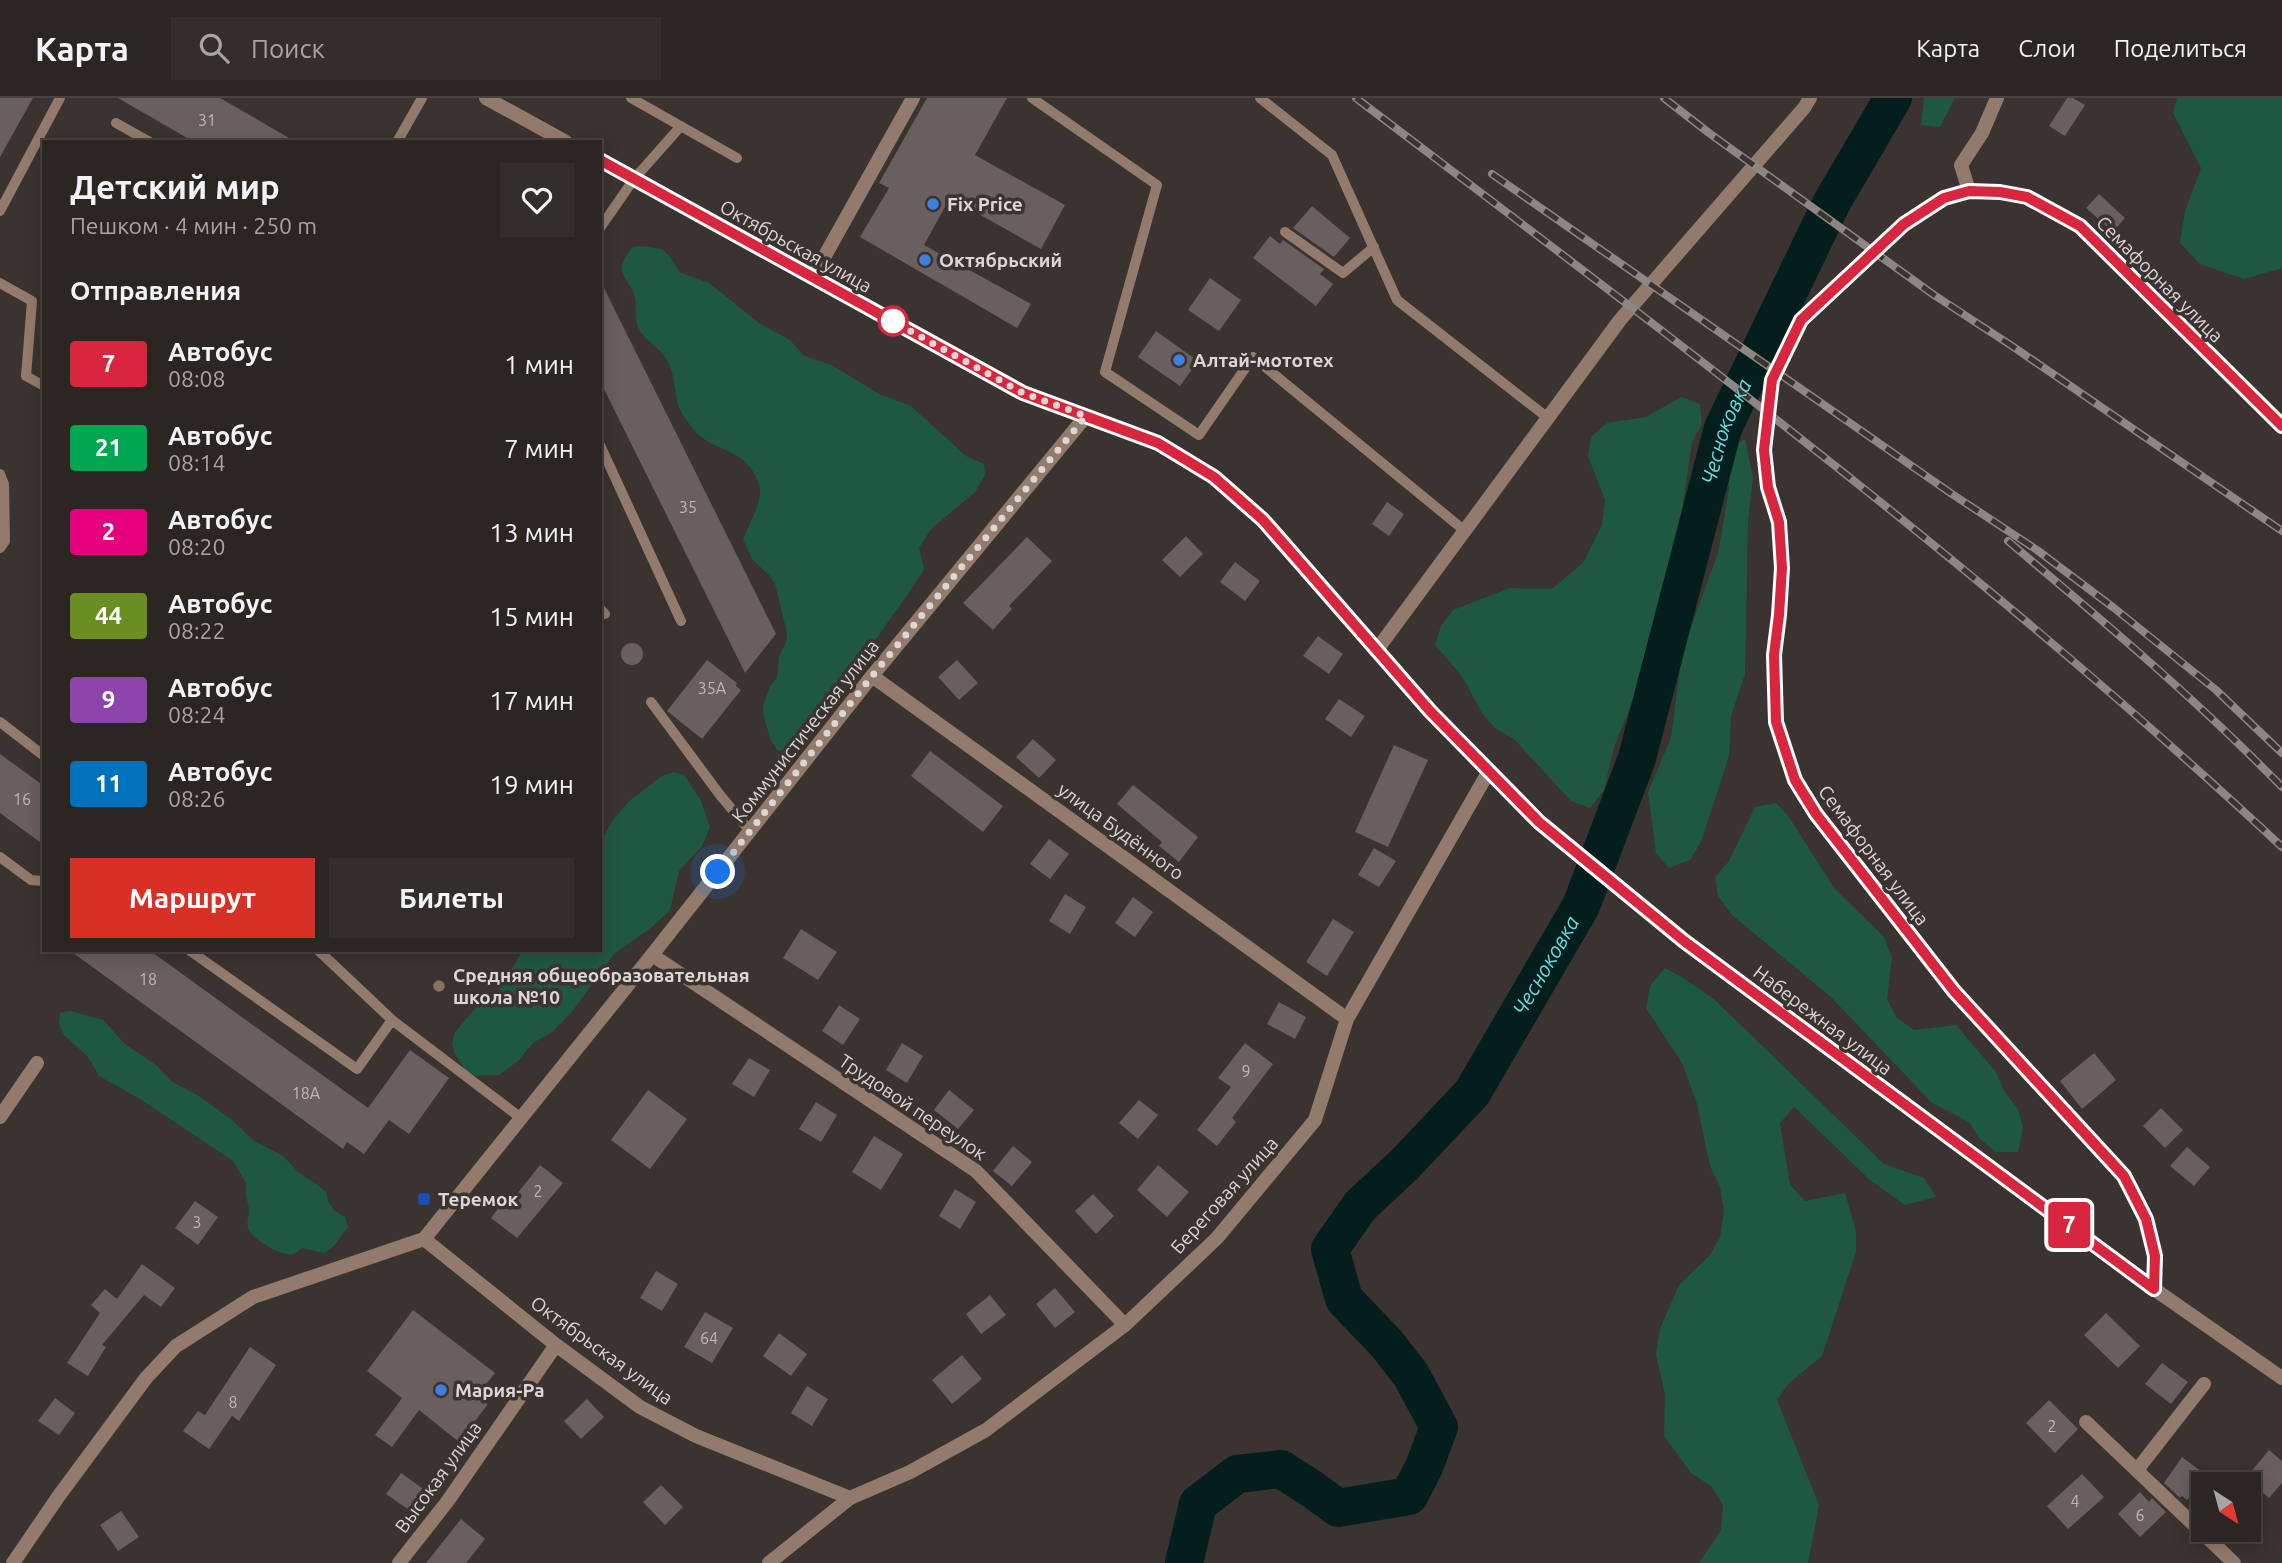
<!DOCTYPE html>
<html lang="ru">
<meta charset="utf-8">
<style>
:root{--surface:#2c2623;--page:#342e2b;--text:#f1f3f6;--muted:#a6a5a6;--line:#484341;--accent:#d93025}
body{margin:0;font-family:Ubuntu,sans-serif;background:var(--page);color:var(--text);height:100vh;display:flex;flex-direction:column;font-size:26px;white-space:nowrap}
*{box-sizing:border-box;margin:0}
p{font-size:23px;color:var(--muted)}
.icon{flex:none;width:38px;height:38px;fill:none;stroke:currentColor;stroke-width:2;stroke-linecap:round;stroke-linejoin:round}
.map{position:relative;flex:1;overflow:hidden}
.side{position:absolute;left:42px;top:42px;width:560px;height:812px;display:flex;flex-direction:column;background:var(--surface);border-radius:0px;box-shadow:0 4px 18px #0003,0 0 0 2px var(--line)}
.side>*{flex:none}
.badge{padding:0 14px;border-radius:5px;font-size:24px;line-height:46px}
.needle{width:46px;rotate:144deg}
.fabs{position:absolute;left:2191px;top:1374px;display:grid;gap:14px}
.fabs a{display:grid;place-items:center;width:70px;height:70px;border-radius:0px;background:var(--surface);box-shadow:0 4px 18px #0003,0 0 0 2px var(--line);font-size:35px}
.you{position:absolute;width:35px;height:35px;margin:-18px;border:5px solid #fff;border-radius:50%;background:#1a73e8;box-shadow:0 0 0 10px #1a73e833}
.map>.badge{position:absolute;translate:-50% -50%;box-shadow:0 0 0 4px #fff}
h2{padding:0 28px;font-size:26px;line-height:63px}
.round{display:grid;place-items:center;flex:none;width:74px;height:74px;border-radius:0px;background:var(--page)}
.headline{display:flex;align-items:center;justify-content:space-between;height:119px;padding:0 28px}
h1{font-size:33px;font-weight:700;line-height:52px}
.action{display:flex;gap:14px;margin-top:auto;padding:14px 28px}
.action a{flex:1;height:80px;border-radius:0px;background:var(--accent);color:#fff;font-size:28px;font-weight:700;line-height:80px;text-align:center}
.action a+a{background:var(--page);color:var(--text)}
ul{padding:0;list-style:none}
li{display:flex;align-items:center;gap:21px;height:84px;padding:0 28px}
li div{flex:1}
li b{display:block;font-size:26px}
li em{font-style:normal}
li .badge{min-width:77px;font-weight:700;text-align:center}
header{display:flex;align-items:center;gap:42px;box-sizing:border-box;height:98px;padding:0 35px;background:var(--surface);border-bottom:2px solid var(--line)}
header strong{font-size:33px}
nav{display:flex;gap:38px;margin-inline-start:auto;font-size:24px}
.search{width:490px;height:63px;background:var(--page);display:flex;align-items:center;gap:18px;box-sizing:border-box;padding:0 24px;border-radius:0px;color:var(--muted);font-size:26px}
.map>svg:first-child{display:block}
.green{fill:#1f5841}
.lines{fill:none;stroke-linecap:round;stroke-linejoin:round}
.river{stroke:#041e1e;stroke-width:38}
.building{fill:#685f5e}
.service{stroke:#927b6c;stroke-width:10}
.minor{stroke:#927b6c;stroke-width:14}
.tertiary{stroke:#927b6c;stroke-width:14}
.rail-casing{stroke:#8d8784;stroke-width:8}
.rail{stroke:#3a332f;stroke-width:5;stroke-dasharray:16;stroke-linecap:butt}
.line-casing{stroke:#fff;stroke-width:16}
.line{stroke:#d7263d;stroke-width:10}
.walk{stroke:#dcd7d4;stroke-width:7;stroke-dasharray:0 12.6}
.shop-dot{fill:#3f7fe0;stroke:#3a332f;stroke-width:2.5}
.stop-dot{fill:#fff;stroke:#d7263d;stroke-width:3.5}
.education-dot{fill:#8d6e63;stroke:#3a332f;stroke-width:2.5}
.transit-dot{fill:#1a4fb4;stroke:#3a332f;stroke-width:2.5}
.labels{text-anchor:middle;stroke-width:7;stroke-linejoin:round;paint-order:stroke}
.number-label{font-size:16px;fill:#bfb9b6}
.poi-label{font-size:19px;font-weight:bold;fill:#dcd7d4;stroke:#3a332f;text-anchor:start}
.street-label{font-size:19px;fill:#dcd7d4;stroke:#3a332f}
.water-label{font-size:21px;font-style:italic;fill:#62dfe0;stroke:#3a332f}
</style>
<header>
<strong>Карта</strong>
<div class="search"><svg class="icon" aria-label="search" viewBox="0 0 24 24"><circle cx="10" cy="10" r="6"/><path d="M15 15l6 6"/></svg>Поиск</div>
<nav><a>Карта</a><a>Слои</a><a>Поделиться</a></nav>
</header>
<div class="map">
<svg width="2282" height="1465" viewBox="0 0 2282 1465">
<rect width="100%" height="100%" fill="#3a332f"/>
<path class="green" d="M1924 0H1955L1940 29 1921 27Z
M2177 0H2282V170L2244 181 2200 166 2180 145 2185 113 2201 70 2173 15Z
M643 148 662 151 670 159 681 175 709 185 759 225 790 242 804 258 832 267 879 296 911 308 966 358 984 366 985 377 975 394 931 431 919 450 924 471 919 480 818 623 786 654 777 652 771 642 764 620 763 608 770 588 777 580 779 559 787 542 786 531 775 486 769 477 752 461 743 441C749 426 764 402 759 386 746 348 715 356 695 333 688 325 681 315 678 306 674 292 675 277 668 264 662 251 647 244 640 233 633 221 638 208 634 196 630 186 621 179 622 167 624 160 629 154 633 149Z
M1681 299 1700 306 1702 326 1692 344 1671 489 1655 528 1647 567 1614 649 1604 692 1590 710 1571 703 1514 641 1495 630 1482 615 1462 578 1435 547 1441 528 1453 512 1510 490 1552 491 1583 465 1602 427 1605 402 1588 358 1591 339 1607 325 1646 319Z
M1745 341 1753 379 1748 423 1745 576 1731 618 1729 658 1701 744 1690 762 1669 770 1656 755 1648 694 1671 640 1682 554 1718 455 1729 392 1726 352Z
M674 674 684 677 701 703 710 729 702 748 679 773 670 812 652 829 614 856 571 915 552 934 533 945 518 963 499 977 476 978 466 973 454 954 452 945 455 934 479 906 497 894 523 852H600V745L613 722 629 703 662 678Z
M1776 705 1789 719 1834 790 1884 839 1892 860 1887 901 1897 920 1914 932 1956 927 1996 974 2004 993 2018 1011 2023 1030 2018 1054H1996L1979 1040 1969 1024 1932 1005 1831 899 1732 817 1718 798 1715 779 1729 763 1755 709Z
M1665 870 1682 879 1715 902 1884 1066 1924 1080 1936 1099 1905 1107 1870 1082 1794 1009 1780 1025 1790 1087 1805 1103 1845 1095 1856 1133V1154L1822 1258 1788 1286 1777 1302 1819 1407 1808 1465H1699L1721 1432 1723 1407 1711 1388 1691 1375 1664 1338 1665 1297 1656 1257 1660 1231 1679 1187 1710 1157 1720 1139 1724 1113 1720 1089 1710 1068 1697 1006 1682 965 1646 910 1650 888Z
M71 913 103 922 125 946 156 967 171 983 199 998 232 1022 254 1043 283 1058 299 1075 317 1086 326 1094 329 1105 335 1113 345 1119 348 1129 333 1149 325 1155 302 1150C299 1152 296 1155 293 1156 283 1159 255 1142 250 1134 245 1126 249 1120 249 1112 248 1102 244 1095 246 1085L233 1063 140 1001 99 978 88 959 64 937 59 926 60 915Z"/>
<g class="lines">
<path class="river" id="s1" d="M1184 1465 1198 1406 1237 1376 1281 1371 1312 1391 1338 1410 1409 1398 1424 1369 1439 1329 1411 1277 1387 1246 1344 1201 1330 1151 1360 1108 1405 1066 1472 995 1581 808 1637 660 1723 330 1832 104 1893 0"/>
</g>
<path class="building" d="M0 0H33L0 59Z
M118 0H220L296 44H194Z
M927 0H1007L975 57 1065 107 1041 151 950 100 924 147 1031 206 1017 230 860 139 889 90 879 85Z
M2067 0H2073L2085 7 2065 38 2049 28Z
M2099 96 2125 120 2113 134 2086 110Z
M1312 108 1350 140 1334 159 1293 130Z
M1270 138 1280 146 1283 142 1324 171 1320 176 1333 186 1316 208 1253 160Z
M1210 180 1241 202 1219 233 1188 212Z
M600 182 776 536 745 575 600 283Z
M1156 233 1198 263 1180 288 1138 259Z
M1387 404 1404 416 1389 438 1372 426Z
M1186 438 1203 456 1180 479 1162 462Z
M1027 439 1052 463 1009 508 1012 511 993 532 963 505Z
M1235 464 1260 483 1245 503 1220 484Z
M1318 538 1343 556 1329 576 1303 558Z
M621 556a11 11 0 1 1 22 0a11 11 0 1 1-22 0Z
M707 562 737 585 736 588 741 592 702 641 667 613Z
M957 562 978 585 959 602 938 579Z
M1339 601 1365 618 1351 639 1325 621Z
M1033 641 1056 662 1039 680 1016 659Z
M1394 647 1428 662 1388 749 1355 734Z
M930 653 1003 708 983 734 911 678Z
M0 656 44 688V747L0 715Z
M1133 687 1198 739 1179 764 1159 748 1162 744 1117 706Z
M1049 741 1069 756 1050 781 1030 766Z
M1374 750 1396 763 1379 789 1358 777Z
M1065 796 1086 809 1070 836 1049 823Z
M1133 799 1153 814 1135 839 1115 825Z
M1333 821 1354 834 1327 878 1306 864Z
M801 831 837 854 818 882 783 860Z
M69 852H149L368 1010 410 952 449 980 409 1036 389 1022 364 1056 347 1044 343 1051Z
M1279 904 1306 919 1295 941 1267 926Z
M839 907 860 921 843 947 822 933Z
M902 945 923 958 907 985 886 972Z
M1245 945 1273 966 1232 1020 1236 1024 1217 1048 1197 1032 1231 989 1218 980Z
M2094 955 2116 982 2082 1011 2060 983Z
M749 960 770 972 754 999 732 986Z
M648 992 687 1021 650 1071 611 1042Z
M949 992 974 1012 958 1031 934 1012Z
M1139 1002 1158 1017 1138 1041 1119 1025Z
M816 1004 837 1017 821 1044 799 1031Z
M2161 1010 2183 1032 2165 1050 2143 1028Z
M874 1038 903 1056 881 1092 852 1074Z
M1013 1048 1032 1064 1012 1088 993 1073Z
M2187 1049 2210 1069 2194 1088 2170 1068Z
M540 1067 563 1085 517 1140 491 1120 503 1104 508 1107Z
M1158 1067 1189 1094 1167 1119 1137 1092Z
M955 1091 976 1104 960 1131 939 1118Z
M1093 1096 1114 1118 1096 1136 1075 1113Z
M195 1103 218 1119 198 1147 175 1130Z
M142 1166 175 1190 161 1209 144 1197 102 1247 106 1249 88 1278 67 1265 100 1215 91 1207 105 1191 117 1201Z
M656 1173 678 1186 662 1213 640 1200Z
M1055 1190 1075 1214 1055 1230 1036 1206Z
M990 1197 1006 1217 981 1236 966 1216Z
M413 1212 495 1275 477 1297 488 1306 459 1344 419 1312 392 1349 375 1337 402 1300 367 1273Z
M705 1214 733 1230 712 1265 684 1249Z
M2106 1215 2140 1248 2118 1270 2084 1237Z
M779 1235 807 1256 791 1278 763 1258Z
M250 1249 276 1267 239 1323 232 1318 209 1351 183 1333 198 1313 205 1317Z
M962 1257 982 1281 952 1306 932 1282Z
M2162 1265 2188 1284 2171 1306 2145 1286Z
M807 1288 828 1301 812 1328 791 1315Z
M55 1300 75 1315 59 1337 38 1323Z
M587 1301 604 1319 581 1341 564 1323Z
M2049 1302 2078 1331 2055 1355 2026 1325Z
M2269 1352 2282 1363V1385L2269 1400 2246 1380Z
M2182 1359 2206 1377 2187 1402 2182 1398 2180 1400 2164 1385Z
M401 1375 426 1393 412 1414 386 1396Z
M2082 1376 2104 1399 2068 1431 2047 1408Z
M661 1387 683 1409 665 1427 643 1404Z
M2140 1394 2149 1404 2152 1400 2166 1414 2140 1439 2118 1416Z
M121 1413 139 1439 118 1453 100 1427Z
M461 1421 485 1441 466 1465H426Z"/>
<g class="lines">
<path class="service" d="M631 0 737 60
M1032 0 1157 87 1105 274 1199 337 1253 259 1465 433
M1260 0 1332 57 1397 202 1548 320
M116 25 150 44
M397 44 422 0
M0 113 60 0
M600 130 634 81 681 28
M1285 134 1343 175 1374 149
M0 185 32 203 26 278 44 288
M600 347 681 523
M0 376 4 386 5 443 0 450
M600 511 605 516
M651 604 720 697 750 733
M0 624 44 658
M0 759 31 782 44 783
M189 852 357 971 392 922
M318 852 392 922 521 1020"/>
<path class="minor" d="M1969 93 1961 67 1982 35 1997 0
M813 179 913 0
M1376 553 1620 222 1804 10 1810 0
M872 578 1347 921
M652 857 976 1073 1125 1227
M0 1019 37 965
M424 1141 556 1247 640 1309 696 1338 850 1400
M2086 1324 2234 1465
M2137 1372 2204 1286
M399 1465 447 1404 556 1247
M769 1465 850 1400 910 1374 986 1332 1125 1227 1217 1140 1315 1022 1347 921 1489 673"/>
<path class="tertiary" d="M486 0 566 44
M600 62 1023 294 1158 345 1214 379 1263 422 1430 613 1539 724 1684 843 2154 1191 2282 1280
M2154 1191 2155 1158 2145 1121 2124 1078 1954 893 1817 716 1795 682 1776 624 1774 557 1779 517 1782 470 1779 424 1768 389 1764 352 1772 282 1801 222 1904 126 1944 100 1969 93 2000 94 2027 99 2080 128 2282 328
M13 1465 58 1399 146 1280 176 1248 253 1199 424 1141 652 857 872 578 1086 318"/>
<g class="rail-casing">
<path id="rail" d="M1356 0C1672 240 1992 478 2282 749
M1664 0 1709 35 1934 197 2012 248 2282 433
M1492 76 1952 396 2037 452 2114 510 2216 592 2282 655
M2008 443C2102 522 2196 601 2282 689"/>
</g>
<use href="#rail" class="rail"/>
</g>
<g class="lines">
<g class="line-casing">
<path id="line" d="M600 62 1023 295 1158 345 1214 379 1263 422 1430 613 1539 724 1684 843 2154 1191 2155 1158 2146 1121 2124 1078 1954 893 1816 716 1795 682 1776 624 1774 557 1779 517 1782 470 1779 424 1768 389 1764 352 1772 282 1801 222 1904 126 1944 100 1969 93 2000 94 2027 99 2080 128 2282 328"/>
</g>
<use href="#line" class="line"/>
<path class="walk" d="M718 774 872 578 1086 318 1023 295 883 218 893 223"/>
</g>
<g class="shop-dot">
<circle cx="933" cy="106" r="7"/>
<circle cx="925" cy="162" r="7"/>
<circle cx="1179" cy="262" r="7"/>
<circle cx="441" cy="1292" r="7"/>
</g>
<circle class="stop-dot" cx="893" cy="223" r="14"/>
<circle class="education-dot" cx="439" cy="888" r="7"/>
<rect class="transit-dot" x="417" y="1094" width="14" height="14" rx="3.5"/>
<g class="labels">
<g class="number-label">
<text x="207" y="28">31</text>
<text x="688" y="415">35</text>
<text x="712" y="596">35А</text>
<text x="22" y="707">16</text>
<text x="148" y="887">18</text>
<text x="1246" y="979">9</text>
<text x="306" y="1001">18А</text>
<text x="538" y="1099">2</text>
<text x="197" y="1130">3</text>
<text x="709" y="1246">64</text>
<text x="233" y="1310">8</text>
<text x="2052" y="1334">2</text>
<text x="2075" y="1409">4</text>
<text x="2140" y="1423">6</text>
</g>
<g class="poi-label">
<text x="947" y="113">Fix Price</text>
<text x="939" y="169">Октябрьский</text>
<text x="1193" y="269">Алтай-мототех</text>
<text x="453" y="884">Средняя общеобразовательная<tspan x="453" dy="22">школа №10</tspan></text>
<text x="438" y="1108">Теремок</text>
<text x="455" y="1299">Мария-Ра</text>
</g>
<g class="street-label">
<text transform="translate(796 148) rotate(29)" y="7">Октябрьская улица</text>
<text transform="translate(2160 181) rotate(45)" y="7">Семафорная улица</text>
<text transform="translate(805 633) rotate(-52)" y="7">Коммунистическая улица</text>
<text transform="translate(1121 733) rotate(36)" y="7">улица Будённого</text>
<text transform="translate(1874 757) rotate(53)" y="7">Семафорная улица</text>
<text transform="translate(1823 922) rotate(37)" y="7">Набережная улица</text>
<text transform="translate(913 1009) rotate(34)" y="7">Трудовой переулок</text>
<text transform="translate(1224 1097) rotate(-48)" y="7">Береговая улица</text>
<text transform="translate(602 1252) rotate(36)" y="7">Октябрьская улица</text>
<text transform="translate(438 1379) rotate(-54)" y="7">Высокая улица</text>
</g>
<g class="water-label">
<text dy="7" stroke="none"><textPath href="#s1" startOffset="1508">Чесноковка</textPath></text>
<text dy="7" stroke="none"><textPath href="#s1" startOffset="942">Чесноковка</textPath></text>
</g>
</g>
</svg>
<div class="fabs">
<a><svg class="needle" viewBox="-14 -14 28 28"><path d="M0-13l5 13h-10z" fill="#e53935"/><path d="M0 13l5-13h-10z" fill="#a6a5a6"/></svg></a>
</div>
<div class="you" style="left:718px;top:774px"></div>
<b class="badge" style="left:2069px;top:1127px;background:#d7263d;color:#fff">7</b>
<section class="side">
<div class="headline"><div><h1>Детский мир</h1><p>Пешком · 4 мин · 250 m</p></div><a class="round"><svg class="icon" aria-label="heart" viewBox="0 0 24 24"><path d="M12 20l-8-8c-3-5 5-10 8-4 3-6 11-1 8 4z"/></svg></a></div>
<h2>Отправления</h2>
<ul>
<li><span class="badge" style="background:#d7263d;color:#fff">7</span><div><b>Автобус</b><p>08:08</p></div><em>1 мин</em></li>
<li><span class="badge" style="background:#00a651;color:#fff">21</span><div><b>Автобус</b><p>08:14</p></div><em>7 мин</em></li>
<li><span class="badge" style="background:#e6007e;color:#fff">2</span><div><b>Автобус</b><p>08:20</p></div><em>13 мин</em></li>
<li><span class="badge" style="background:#6b8e23;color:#fff">44</span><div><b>Автобус</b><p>08:22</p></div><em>15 мин</em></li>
<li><span class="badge" style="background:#8e44ad;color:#fff">9</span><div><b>Автобус</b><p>08:24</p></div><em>17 мин</em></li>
<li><span class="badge" style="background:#0072bc;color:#fff">11</span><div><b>Автобус</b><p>08:26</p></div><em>19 мин</em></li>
</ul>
<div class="action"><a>Маршрут</a><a>Билеты</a></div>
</section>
</div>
